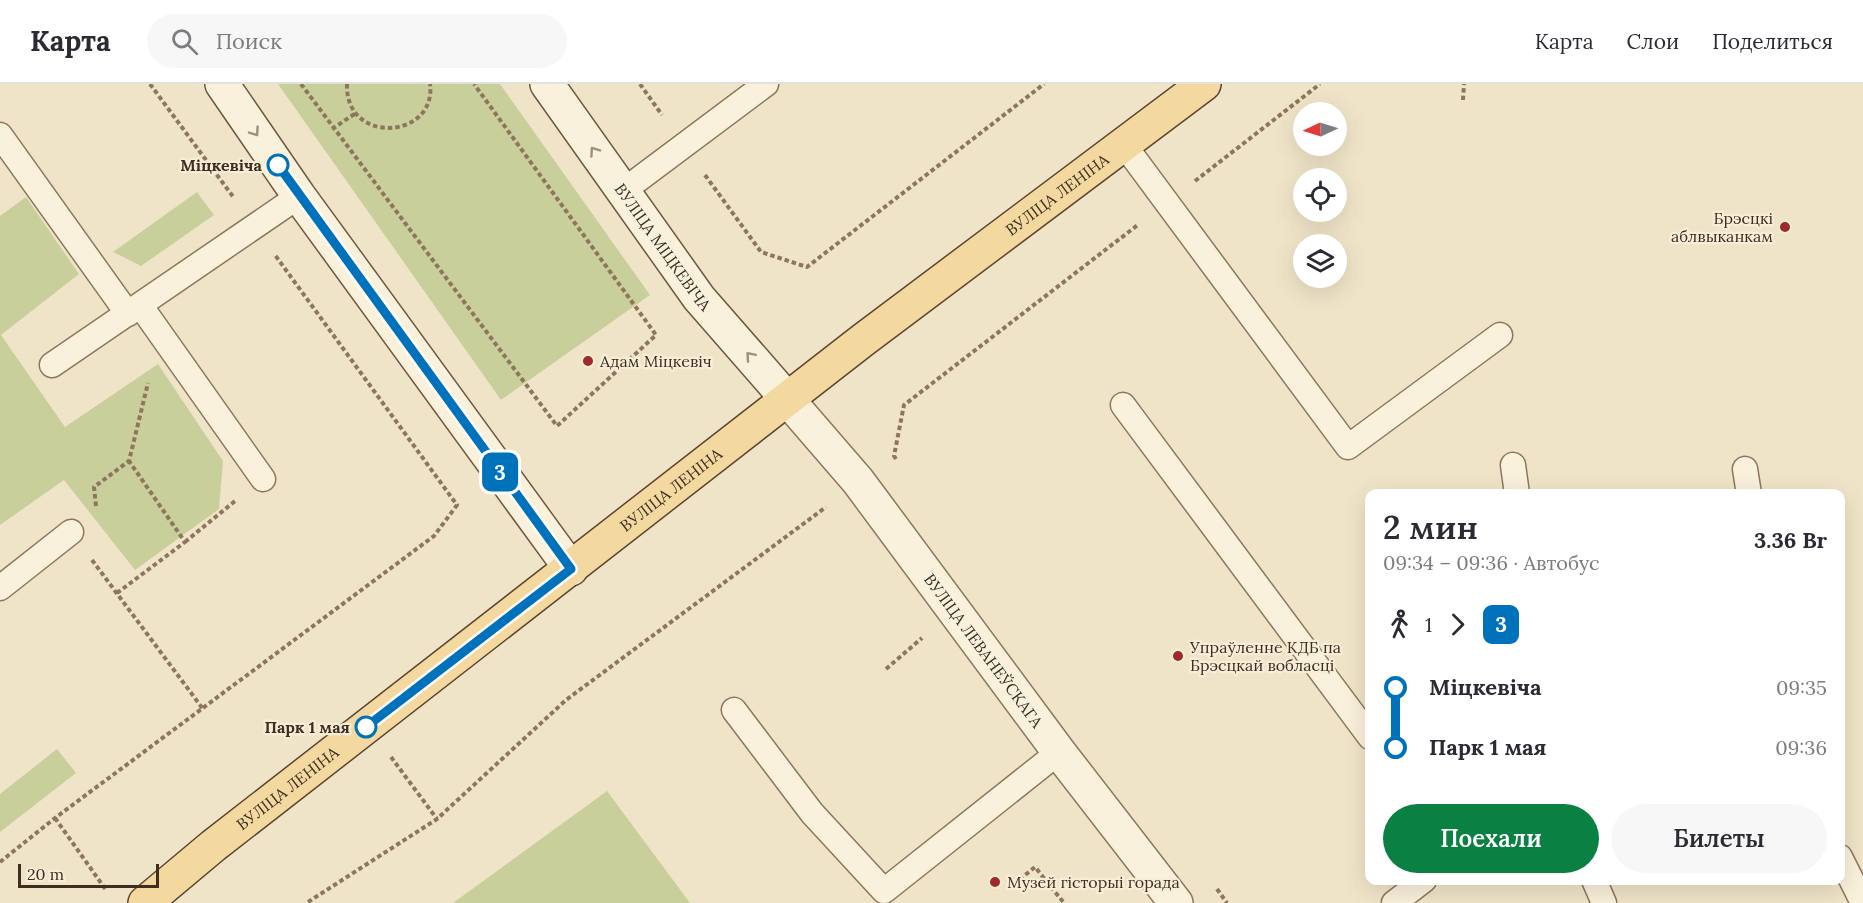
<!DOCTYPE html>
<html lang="ru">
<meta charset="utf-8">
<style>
:root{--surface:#fff;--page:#f7f7f7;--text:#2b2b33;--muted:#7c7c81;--line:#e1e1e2;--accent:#0b8043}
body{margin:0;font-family:Lora,serif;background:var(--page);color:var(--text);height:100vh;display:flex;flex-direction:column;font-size:22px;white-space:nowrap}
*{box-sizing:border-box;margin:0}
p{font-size:20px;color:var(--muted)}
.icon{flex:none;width:33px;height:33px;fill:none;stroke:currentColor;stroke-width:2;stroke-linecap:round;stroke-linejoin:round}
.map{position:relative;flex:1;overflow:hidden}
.panel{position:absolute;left:1365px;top:405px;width:480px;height:396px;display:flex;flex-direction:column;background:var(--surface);border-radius:12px;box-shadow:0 6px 24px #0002}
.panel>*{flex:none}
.badge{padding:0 12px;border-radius:9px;font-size:21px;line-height:39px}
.needle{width:39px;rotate:266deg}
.buttons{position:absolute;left:1293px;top:18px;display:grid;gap:12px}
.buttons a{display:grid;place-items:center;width:54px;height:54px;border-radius:50%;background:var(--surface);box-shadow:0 6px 24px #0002;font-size:30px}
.scale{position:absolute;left:18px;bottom:15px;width:141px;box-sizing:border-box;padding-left:6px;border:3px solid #3d2e20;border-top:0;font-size:16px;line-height:21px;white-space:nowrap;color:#3d2e20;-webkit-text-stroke:4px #f7eed8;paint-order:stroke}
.map>.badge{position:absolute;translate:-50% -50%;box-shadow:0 0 0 3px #fff}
.legs{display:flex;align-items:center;gap:9px;height:66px;padding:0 18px;font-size:20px}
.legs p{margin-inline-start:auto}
.overview{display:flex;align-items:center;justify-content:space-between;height:102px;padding:0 18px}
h1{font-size:33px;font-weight:600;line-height:45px}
.cta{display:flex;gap:12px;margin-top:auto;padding:12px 18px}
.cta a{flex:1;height:69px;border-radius:36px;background:var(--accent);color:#fff;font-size:24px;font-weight:600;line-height:69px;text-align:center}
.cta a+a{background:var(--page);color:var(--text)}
ul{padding:0 18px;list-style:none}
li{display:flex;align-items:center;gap:21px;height:60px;font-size:22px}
li i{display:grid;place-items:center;width:9px;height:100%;margin:0 8px;background:currentColor}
li i::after{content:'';width:15px;height:15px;margin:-8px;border:4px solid;border-radius:50%;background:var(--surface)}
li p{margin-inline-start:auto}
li:first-child i{background:linear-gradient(#0000 50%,currentColor 0)}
li:last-child i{background:linear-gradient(currentColor 50%,#0000 0)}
header{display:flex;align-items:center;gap:36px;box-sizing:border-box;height:84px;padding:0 30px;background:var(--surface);border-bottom:2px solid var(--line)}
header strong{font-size:28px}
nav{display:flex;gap:33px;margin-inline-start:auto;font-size:21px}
.search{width:420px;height:54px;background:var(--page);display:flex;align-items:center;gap:15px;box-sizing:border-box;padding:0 21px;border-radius:33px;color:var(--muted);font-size:22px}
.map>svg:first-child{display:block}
.green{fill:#c9cf9b}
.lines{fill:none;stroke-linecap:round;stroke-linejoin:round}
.lane-casing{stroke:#8d765c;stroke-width:27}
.street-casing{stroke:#8d765c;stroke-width:36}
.secondary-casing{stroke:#6f573f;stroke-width:36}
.primary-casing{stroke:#5b4430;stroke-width:36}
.path{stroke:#8d765c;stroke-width:4;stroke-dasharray:4.5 3;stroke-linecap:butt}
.lane{stroke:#faf1dc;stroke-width:24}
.street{stroke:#faf1dc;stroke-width:33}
.secondary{stroke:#faf1dc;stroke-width:33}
.primary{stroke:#f3d9a0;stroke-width:33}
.oneway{stroke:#9c907e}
.line-1-casing{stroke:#fff;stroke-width:14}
.line-1{stroke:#0072bc;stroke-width:9}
.stop-1-dot{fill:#fff;stroke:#0072bc;stroke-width:3}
.poi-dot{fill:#9e2a2b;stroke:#f7eed8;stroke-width:2}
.labels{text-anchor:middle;stroke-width:4.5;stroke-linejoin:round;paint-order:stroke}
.stop-label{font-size:16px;font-weight:bold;fill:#3d2e20;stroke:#f7eed8;text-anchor:end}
.street-label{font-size:16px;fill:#3d2e20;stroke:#f7eed8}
.poi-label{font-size:16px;fill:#3d2e20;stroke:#f7eed8;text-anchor:start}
</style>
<header>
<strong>Карта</strong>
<div class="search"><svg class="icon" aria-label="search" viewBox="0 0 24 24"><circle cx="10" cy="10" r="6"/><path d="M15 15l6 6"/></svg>Поиск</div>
<nav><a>Карта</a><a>Слои</a><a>Поделиться</a></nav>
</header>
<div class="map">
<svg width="1863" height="819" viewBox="0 0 1863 819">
<rect width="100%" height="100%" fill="#f0e4c8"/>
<path class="green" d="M278 0H500L650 211 501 316Z
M197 108 214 131 141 182 113 168Z
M26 113 79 190 1 251 65 343 158 280 223 377 219 425 135 486 64 396 0 441V132Z
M57 665 76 689 0 748V710Z
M607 707 690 819H453Z"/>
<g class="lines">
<g class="lane-casing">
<path id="lane" d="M0 51 128 230
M1125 62 1348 363 1500 251
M623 107 766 0
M140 221 263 395
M52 281 299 112
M1123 321 1370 653
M1513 381 1517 410
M1745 385 1749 410
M0 504 71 448
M734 626 812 729 884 807 1059 668
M1840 773 1863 819
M1594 796 1604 819
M1394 819 1424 796"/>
</g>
<g class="street-casing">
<g id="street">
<path id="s1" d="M788 316 858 397 1059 668 1176 819"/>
</g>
</g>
<g class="secondary-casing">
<g id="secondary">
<path d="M222 0 299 112 571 485"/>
<path id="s2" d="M547 0 699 214 788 316"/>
</g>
</g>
<g class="primary-casing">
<g id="primary">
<path id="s3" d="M145 819 213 762 863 256 1204 0"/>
</g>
</g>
<path class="path" d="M150 0 234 114
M301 0 557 342 656 251 474 0
M347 0C345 62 437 55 430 0
M640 0 662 31
M1463 16 1464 0
M332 45 356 29
M705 91 761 168 807 183 1044 0
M1195 97 1320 0
M896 375 894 372 904 321 1139 140
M96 422 94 403 129 377 148 299
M185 458 235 417
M92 476 203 625
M117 509 185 458 129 377
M886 585 922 554
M391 673 437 735
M55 734 106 806
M0 778 55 734 434 452 457 421 275 171
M1008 805 1035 783 1064 819
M1217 805 1227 819
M308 818 437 735 566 616 826 423"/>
<use href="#lane" class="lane"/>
<use href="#street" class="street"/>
<use href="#secondary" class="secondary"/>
<use href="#primary" class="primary"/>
</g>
<defs><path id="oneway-chevron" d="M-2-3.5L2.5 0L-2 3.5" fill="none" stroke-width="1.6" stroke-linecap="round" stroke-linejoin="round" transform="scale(1.5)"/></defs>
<g class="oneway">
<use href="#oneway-chevron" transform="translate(255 48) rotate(55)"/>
<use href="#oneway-chevron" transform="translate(594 67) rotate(-125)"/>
<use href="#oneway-chevron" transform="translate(750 272) rotate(-131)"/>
</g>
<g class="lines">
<g class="line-1-casing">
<path id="line-1" d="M278 81 571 485 366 643"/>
</g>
<use href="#line-1" class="line-1"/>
</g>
<g class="stop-1-dot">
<circle cx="278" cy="81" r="10"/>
<circle cx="366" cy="643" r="10"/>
</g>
<g class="poi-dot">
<circle cx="1785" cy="143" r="6"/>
<circle cx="588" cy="277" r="6"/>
<circle cx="1178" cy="572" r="6"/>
<circle cx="995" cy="798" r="6"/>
</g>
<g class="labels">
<g class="stop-label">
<text x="262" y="87">Міцкевіча</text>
<text x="350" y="649">Парк 1 мая</text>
</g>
<g class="street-label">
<text dy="6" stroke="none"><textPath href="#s3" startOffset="1155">ВУЛІЦА ЛЕНІНА</textPath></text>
<text dy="6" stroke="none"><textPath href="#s2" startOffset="200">ВУЛІЦА МІЦКЕВІЧА</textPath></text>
<text dy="6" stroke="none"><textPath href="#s3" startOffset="669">ВУЛІЦА ЛЕНІНА</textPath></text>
<text dy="6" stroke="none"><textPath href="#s1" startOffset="318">ВУЛІЦА ЛЕВАНЕЎСКАГА</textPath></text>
<text dy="6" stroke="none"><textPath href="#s3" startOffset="183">ВУЛІЦА ЛЕНІНА</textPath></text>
</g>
<g class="poi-label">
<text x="1773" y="140" text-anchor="end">Брэсцкі<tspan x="1773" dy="18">аблвыканкам</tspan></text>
<text x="600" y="283">Адам Міцкевіч</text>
<text x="1190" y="569">Упраўленне КДБ па<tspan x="1190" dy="18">Брэсцкай вобласці</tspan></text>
<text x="1007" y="804">Музей гісторыі горада</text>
</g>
</g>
</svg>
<div class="buttons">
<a><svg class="needle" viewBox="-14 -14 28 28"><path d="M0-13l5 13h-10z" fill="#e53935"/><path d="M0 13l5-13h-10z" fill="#7c7c81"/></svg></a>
<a><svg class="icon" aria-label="locate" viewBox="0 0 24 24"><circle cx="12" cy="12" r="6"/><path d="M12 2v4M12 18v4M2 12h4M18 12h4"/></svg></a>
<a><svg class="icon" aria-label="layers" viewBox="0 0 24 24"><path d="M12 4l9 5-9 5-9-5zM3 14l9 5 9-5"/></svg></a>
</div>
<div class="scale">20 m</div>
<b class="badge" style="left:500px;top:388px;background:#0072bc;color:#fff">3</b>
<section class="panel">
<div class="overview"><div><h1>2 мин</h1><p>09:34 – 09:36 · Автобус</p></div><b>3.36 Br</b></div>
<div class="legs"><svg class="icon" aria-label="walk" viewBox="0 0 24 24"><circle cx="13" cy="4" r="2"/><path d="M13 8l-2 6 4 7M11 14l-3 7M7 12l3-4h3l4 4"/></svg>1<svg class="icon" aria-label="forward" viewBox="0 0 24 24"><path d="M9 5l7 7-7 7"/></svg><b class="badge" style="background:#0072bc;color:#fff">3</b></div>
<ul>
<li><i style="color:#0072bc"></i><b>Міцкевіча</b><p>09:35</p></li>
<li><i style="color:#0072bc"></i><b>Парк 1 мая</b><p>09:36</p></li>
</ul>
<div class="cta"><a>Поехали</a><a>Билеты</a></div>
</section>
</div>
